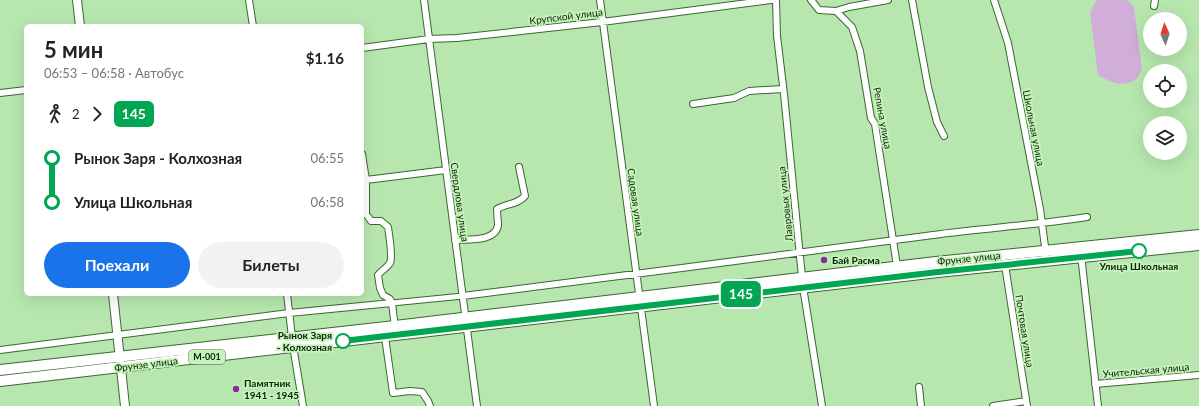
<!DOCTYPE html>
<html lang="ru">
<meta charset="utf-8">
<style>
:root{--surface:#fff;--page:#f2f2f2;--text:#222;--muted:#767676;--accent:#1a73e8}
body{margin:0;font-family:Lato,sans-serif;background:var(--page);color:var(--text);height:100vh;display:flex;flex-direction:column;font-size:15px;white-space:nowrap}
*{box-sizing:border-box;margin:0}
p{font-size:13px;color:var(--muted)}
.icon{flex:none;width:22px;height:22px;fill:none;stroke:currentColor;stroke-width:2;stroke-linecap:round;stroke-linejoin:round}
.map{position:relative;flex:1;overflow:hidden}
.drawer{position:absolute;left:24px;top:24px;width:340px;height:272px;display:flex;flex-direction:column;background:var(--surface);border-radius:6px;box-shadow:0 4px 16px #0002}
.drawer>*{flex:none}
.badge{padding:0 8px;border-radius:6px;font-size:14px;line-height:26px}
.needle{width:26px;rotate:357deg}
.fabs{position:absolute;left:1143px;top:12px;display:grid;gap:8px}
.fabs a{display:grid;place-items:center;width:44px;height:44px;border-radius:50%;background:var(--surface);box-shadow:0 4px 16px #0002;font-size:20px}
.map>.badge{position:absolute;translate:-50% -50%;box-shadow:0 0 0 2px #fff}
.legs{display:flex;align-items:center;gap:6px;height:44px;padding:0 20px;font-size:13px}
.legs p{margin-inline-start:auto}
.headline{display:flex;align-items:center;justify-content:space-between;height:68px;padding:0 20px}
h1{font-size:22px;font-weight:700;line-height:30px}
.action{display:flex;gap:8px;margin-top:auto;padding:8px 20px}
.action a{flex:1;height:46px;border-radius:24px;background:var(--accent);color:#fff;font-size:16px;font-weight:700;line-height:46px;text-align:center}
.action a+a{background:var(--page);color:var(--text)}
ul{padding:0 20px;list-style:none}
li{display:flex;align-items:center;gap:14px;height:44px;font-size:15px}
li i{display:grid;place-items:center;width:6px;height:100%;margin:0 5px;background:currentColor}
li i::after{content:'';width:10px;height:10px;margin:-5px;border:3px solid;border-radius:50%;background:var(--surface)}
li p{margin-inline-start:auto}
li:first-child i{background:linear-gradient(#0000 50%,currentColor 0)}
li:last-child i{background:linear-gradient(currentColor 50%,#0000 0)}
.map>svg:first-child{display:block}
.green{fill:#d1add9}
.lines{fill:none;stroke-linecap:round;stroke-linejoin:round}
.pedestrian-casing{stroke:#3c6633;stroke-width:7}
.minor-casing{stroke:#3c6633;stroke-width:8}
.tertiary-casing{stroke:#3c6633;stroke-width:10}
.primary-casing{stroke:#3c6633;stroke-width:12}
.pedestrian{stroke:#fff;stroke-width:5}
.minor{stroke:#fff;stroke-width:6}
.tertiary{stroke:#fff;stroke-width:8}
.primary{stroke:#fff;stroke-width:10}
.line-1-casing{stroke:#fff;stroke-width:9}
.line-1{stroke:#00a651;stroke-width:6}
.stop-1-dot{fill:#fff;stroke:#00a651;stroke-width:2}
.poi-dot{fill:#872d99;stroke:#c4f4ba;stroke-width:1.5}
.labels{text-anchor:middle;stroke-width:3.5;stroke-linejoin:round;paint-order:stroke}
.shield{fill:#c4f4ba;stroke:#456040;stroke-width:1}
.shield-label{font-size:9px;font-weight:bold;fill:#0f210c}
.street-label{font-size:10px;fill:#0f210c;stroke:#c4f4ba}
.poi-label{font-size:10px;font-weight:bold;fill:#0f210c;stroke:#c4f4ba;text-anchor:start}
.stop-label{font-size:10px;font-weight:bold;fill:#0f210c;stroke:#c4f4ba}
</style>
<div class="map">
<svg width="1199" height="406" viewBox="0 0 1199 406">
<rect width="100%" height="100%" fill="#b7e7ae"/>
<path class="green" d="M1099 0H1127L1134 7 1142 69C1140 73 1138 78 1135 80 1122 88 1110 82 1098 75L1090 12 1096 1Z"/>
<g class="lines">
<g class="pedestrian-casing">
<path id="pedestrian" d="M392 303 463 296"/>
</g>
<g class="minor-casing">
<path id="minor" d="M249 0 253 26
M424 0 477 406
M600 0 654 406
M776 0 777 36 784 94 803 287 822 406
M811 0 819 10 836 11 852 27 860 51 871 118 875 124 897 266
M912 0 928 87 937 122 944 136
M994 0 1008 43 1040 209 1046 254
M1154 6 1155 0
M836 11 849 7 888 0
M362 48 429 39 457 38 602 22 771 0
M0 93 26 90
M693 104 734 98 749 91 783 89
M362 154 366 180 446 170
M366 180V214L371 221H381L388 227C389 235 393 256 390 263 387 268 382 270 378 275L380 288 383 295 390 299 392 303 395 328
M455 240C468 239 496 242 498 225 498 220 497 214 497 209 507 203 517 205 525 196L519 167
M1081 255 1098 406
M1005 265 1027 406
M287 294 293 346 303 406
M463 296C620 276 776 256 933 235 984 228 1036 225 1087 217
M385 337 393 393 410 391 422 392 428 401 430 406
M0 350 289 313 392 303
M1095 384 1199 375
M919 387 921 406
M993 406 1026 401"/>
</g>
<g class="tertiary-casing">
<path id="tertiary" d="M77 0 80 26
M113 294 125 406"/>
</g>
<g class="primary-casing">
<path id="primary" d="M0 370 395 326 936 262 1199 235
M0 381 938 272 1199 245"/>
</g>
<use href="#pedestrian" class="pedestrian"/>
<use href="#minor" class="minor"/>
<use href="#tertiary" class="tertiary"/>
<use href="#primary" class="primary"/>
</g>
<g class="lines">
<g class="line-1-casing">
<path id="line-1" d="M343 341 938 272 1139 251"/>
</g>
<use href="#line-1" class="line-1"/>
</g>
<g class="stop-1-dot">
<circle cx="1139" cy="251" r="7"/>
<circle cx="343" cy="341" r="7"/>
</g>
<g class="poi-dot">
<circle cx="824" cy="260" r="4"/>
<circle cx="236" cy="389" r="4"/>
</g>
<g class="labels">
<rect class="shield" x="189" y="350" width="36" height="14" rx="3"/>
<g class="shield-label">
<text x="207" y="360">M-001</text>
</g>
<g class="street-label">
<text transform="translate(566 16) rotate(-7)" y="4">Крупской улица</text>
<text transform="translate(883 118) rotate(79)" y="4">Репина улица</text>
<text transform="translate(1034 128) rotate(79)" y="4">Школьная улица</text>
<text transform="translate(460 202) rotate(82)" y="4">Свердлова улица</text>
<text transform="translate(636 202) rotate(82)" y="4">Садовая улица</text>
<text transform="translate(785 204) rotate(-96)" y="4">Лавровых улица</text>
<text transform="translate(969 258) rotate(-6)" y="4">Фрунзе улица</text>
<text transform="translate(1025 331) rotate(81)" y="4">Почтовая улица</text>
<text transform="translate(146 364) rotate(-7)" y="4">Фрунзе улица</text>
<text transform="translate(1146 370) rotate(-5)" y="4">Учительская улица</text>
</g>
<g class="poi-label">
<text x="832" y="264">Бай Расма</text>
<text x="244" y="387">Памятник<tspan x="244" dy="12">1941 - 1945</tspan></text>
</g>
<g class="stop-label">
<text x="1139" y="270">Улица Школьная</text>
<text x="332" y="339" text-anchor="end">Рынок Заря<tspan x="332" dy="12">- Колхозная</tspan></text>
</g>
</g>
</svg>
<div class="fabs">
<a><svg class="needle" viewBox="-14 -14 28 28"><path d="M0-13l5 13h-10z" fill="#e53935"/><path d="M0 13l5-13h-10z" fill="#767676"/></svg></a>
<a><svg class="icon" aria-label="locate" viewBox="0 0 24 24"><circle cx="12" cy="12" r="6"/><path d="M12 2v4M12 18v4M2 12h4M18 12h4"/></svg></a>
<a><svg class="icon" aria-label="layers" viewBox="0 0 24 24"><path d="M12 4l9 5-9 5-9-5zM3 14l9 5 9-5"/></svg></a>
</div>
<b class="badge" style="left:741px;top:294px;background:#00a651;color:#fff">145</b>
<section class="drawer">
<div class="headline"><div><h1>5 мин</h1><p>06:53 – 06:58 · Автобус</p></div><b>$1.16</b></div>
<div class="legs"><svg class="icon" aria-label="walk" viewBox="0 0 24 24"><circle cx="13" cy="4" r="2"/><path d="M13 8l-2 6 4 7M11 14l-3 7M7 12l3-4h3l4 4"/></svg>2<svg class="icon" aria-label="forward" viewBox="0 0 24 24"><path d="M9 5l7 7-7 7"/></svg><b class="badge" style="background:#00a651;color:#fff">145</b></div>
<ul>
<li><i style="color:#00a651"></i><b>Рынок Заря - Колхозная</b><p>06:55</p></li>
<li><i style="color:#00a651"></i><b>Улица Школьная</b><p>06:58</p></li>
</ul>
<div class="action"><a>Поехали</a><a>Билеты</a></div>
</section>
</div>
